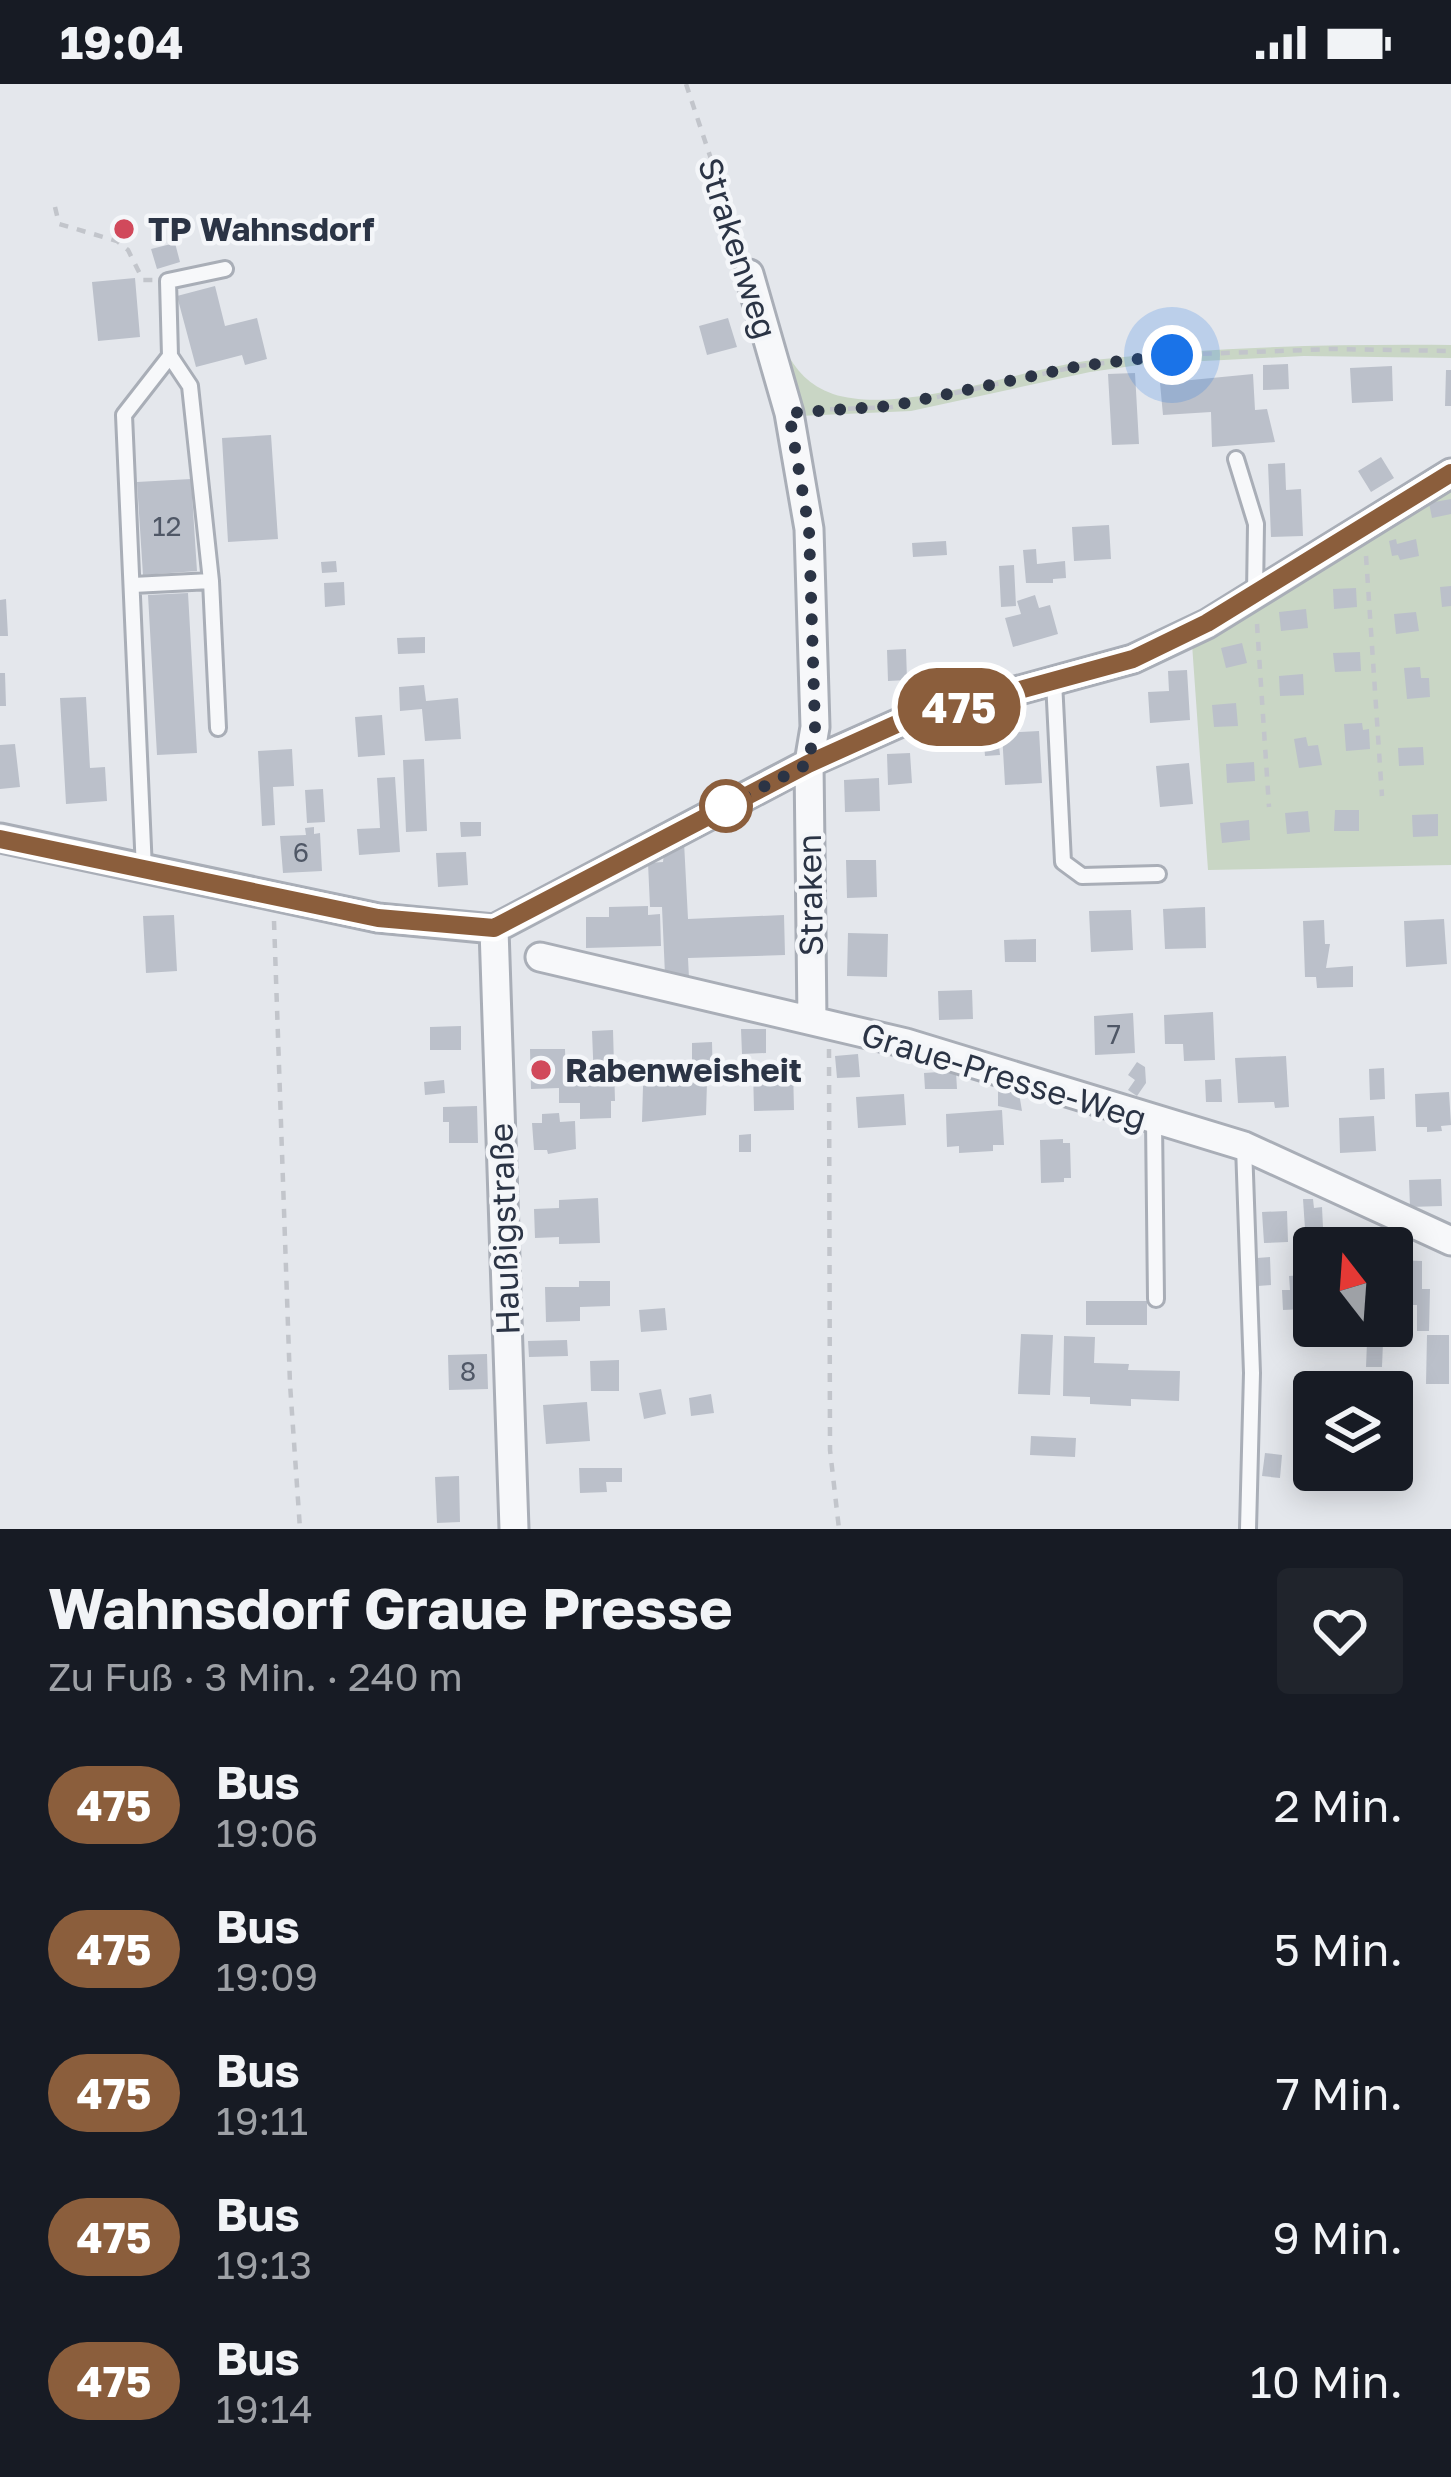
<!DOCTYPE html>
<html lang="de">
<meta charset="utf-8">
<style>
:root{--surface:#171b24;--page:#20242c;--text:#f1f3f6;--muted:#9ea1a6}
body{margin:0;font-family:"Golos Text",sans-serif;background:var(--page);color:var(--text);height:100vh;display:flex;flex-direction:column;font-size:45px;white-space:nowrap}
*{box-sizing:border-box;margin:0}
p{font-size:39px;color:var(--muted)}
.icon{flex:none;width:66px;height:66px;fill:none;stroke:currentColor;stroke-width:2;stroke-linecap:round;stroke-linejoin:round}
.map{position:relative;height:1445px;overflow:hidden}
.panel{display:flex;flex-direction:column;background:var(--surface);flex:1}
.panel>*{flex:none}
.badge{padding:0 24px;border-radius:39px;font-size:42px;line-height:78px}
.needle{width:78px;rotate:343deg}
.controls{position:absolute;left:1293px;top:1143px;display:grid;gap:24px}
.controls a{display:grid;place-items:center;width:120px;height:120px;border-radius:12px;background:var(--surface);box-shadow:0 6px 30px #0003;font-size:60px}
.you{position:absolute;width:60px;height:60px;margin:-30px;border:9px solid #fff;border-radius:50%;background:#1a73e8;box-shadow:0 0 0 18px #1a73e833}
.map>.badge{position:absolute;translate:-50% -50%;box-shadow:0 0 0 6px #fff}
.round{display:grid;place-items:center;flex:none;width:126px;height:126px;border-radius:12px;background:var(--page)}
.overview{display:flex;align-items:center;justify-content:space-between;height:204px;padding:0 48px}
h1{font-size:57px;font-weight:700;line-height:90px}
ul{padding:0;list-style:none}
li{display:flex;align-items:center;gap:36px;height:144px;padding:0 48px}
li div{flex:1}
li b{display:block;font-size:45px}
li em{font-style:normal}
li .badge{min-width:132px;font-weight:700;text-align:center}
.status{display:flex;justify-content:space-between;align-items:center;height:84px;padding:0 60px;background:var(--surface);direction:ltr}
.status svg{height:33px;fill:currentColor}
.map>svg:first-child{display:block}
.green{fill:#c9d6c5}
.building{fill:#bbc0ca}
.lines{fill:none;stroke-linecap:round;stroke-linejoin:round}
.service-casing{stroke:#a9aeb7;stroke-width:20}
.minor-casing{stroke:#a9aeb7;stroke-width:33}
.path{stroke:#c2c5cb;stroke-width:4.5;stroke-dasharray:9 9;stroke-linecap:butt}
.service{stroke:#f7f8fa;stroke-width:14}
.minor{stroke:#f7f8fa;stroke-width:27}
.line-casing{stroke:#fff;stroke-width:27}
.line{stroke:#8b5e3c;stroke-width:18}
.walk{stroke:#2b3445;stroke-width:12;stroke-dasharray:0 21.6}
.poi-dot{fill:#d1495b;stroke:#f4f6f9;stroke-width:4.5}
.stop-dot{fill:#fff;stroke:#8b5e3c;stroke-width:6}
.labels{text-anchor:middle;stroke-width:9;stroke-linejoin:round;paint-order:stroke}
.number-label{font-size:27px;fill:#4f5766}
.poi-label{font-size:33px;font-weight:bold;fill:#2b3445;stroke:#f4f6f9;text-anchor:start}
.street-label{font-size:33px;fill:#2b3445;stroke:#f4f6f9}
</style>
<div class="status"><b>19:04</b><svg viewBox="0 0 49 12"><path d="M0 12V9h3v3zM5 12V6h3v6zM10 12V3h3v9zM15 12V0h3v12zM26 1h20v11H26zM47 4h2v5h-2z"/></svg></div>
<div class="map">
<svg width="1451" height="1445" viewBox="0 0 1451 1445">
<rect width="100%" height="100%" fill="#e4e7ec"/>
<path class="green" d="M761 200C776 242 785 294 833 310 900 332 1022 284 1094 276 1213 263 1331 260 1451 261V274L1304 272 1146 280 1090 288 911 327 777 333 737 208Z
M1451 398V781L1208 786 1192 560Z"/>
<path class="building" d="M175 159 180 178 157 185 151 165Z
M135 194 140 253 98 257 92 198Z
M215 202 225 242 257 234 267 275 245 281 242 271 196 283 177 212Z
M728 234 737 263 707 271 699 242Z
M1288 280 1289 305 1263 306V281Z
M1392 282 1393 317 1352 319 1350 284Z
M1446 286H1451V322H1445Z
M1135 289 1139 360 1112 361 1108 290Z
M1253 290 1255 326 1267 325 1275 358 1212 363 1211 328 1163 331 1160 299Z
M271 351 278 455 228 458 222 354Z
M1381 373 1394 394 1371 408 1358 387Z
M1285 379 1286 406 1301 405 1303 452 1271 453 1268 380Z
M191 395 197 487 143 491 137 398Z
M1451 415V430L1432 434 1429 419Z
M1109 441 1111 475 1074 477 1072 443Z
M1396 455 1397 460 1416 455 1419 472 1400 476 1398 471 1392 472 1389 457Z
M946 457 947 471 913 473 912 459Z
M1036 465 1037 480 1065 477 1066 494 1053 495V499H1026L1023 466Z
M336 477 337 488 322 489 321 478Z
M1014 481 1016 522 1001 523 999 482Z
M344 498 345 521 325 523 324 499Z
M1451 502V522L1442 523 1440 503Z
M1356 504 1357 523 1334 525 1333 505Z
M188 509 197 669 157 671 148 511Z
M1035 511 1039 524 1050 521 1058 550 1013 563 1005 534 1021 530 1017 517Z
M6 515 8 552H0V516Z
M1306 525 1308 544 1281 547 1279 528Z
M1416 528 1419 547 1396 550 1394 530Z
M425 553V569L398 570 397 554Z
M1242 559 1247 579 1226 584 1221 564Z
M906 565 907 596 888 597 887 566Z
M1360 568 1361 587 1335 588 1333 569Z
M1420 583 1421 594H1429L1430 613 1407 615 1404 584Z
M1187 586 1190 636 1150 639 1148 608 1169 607 1168 587Z
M0 589H5L6 622H0Z
M1303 590 1304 611 1280 612 1279 592Z
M424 601 426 617 458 614 461 655 425 657 422 625 400 627 399 603Z
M86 613 90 684 105 683 107 717 66 720 60 614Z
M1236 619 1238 642 1214 643 1212 621Z
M382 631 385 671 358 673 355 633Z
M1362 639 1363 646 1369 645 1370 665 1346 667 1344 640Z
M997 644 1000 671 985 672 983 646Z
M1039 647 1042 699 1005 701 1002 649Z
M1306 653 1308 662 1318 661 1322 681 1299 684 1294 655Z
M15 660 20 703 0 705V661Z
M1423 663 1424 681 1399 682 1398 664Z
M292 665 294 702 273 703 275 741 262 742 258 667Z
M910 669 912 699 888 701 887 670Z
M424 675 427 747 406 748 403 676Z
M1254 678 1255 697 1227 699 1226 680Z
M1189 679 1193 720 1160 723 1156 682Z
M395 693 400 768 359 771 357 745 380 744 377 694Z
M879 694 880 727 845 728 844 696Z
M323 705 325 738 307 739 305 706Z
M1335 726H1359V747H1334Z
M1308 727 1310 748 1287 750 1285 729Z
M1438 730V752L1413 753 1412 731Z
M1249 736 1250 756 1222 759 1220 739Z
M460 738H481V752L461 753Z
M314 743V750L320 749 322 787 283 789 280 752 306 751 305 744Z
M684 758 688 835 784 831 785 871 688 874 689 894 665 891 662 823H650L648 779 663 778 664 769Z
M466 768 468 801 438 803 436 769Z
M846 776H876L877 813 847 814Z
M648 822V831L660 830 661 862 586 864V833H609V823Z
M1205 823 1206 864 1165 865 1163 825Z
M1131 826 1133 866 1091 868 1089 827Z
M174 831 177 887 146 889 143 832Z
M1444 835 1447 880 1406 883 1404 837Z
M1324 836 1325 860H1330L1326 884 1353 882V903L1317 904 1316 893H1305L1303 837Z
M848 849 888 850 887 893 847 892Z
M1036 855V878H1005L1004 856Z
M972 906 973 935 939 936 938 907Z
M1213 928 1215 976 1184 977 1183 960H1165L1164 931Z
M1133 929 1135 969 1095 971 1094 932Z
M461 942V966H430V943Z
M741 945H766V969L742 970Z
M613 946 615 1017H611V1034L580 1035V1019H559V1004L531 1005 530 965H565L566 999 594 998 592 947Z
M712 958 713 998H707L706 1031 642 1038 643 1002 692 991V959Z
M858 970 860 993 837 994 835 972Z
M1286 972 1289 1023 1275 1024 1274 1018 1238 1019 1235 974Z
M1137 978 1145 983 1146 999 1137 1012 1128 1006 1135 996 1128 991Z
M753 984H793L794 1026 754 1027Z
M938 984 956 988 957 1005H925L924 989 939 988Z
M1384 984 1385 1015 1370 1016 1369 985Z
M1221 995 1222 1018H1206L1205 996Z
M444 996 445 1009 425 1011 424 998Z
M998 1002 1019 1009 1022 1027 998 1022Z
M1449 1008 1451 1041 1441 1042 1442 1047 1427 1048V1043H1416L1415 1010Z
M904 1010 906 1041 858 1044 856 1013Z
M477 1022 478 1059H449V1038H443V1023Z
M1002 1026 1004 1061H993V1067L959 1069V1062L947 1063 946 1030Z
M559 1029 560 1038 575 1037 576 1065 548 1070 547 1066H534L532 1039H542V1030Z
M1374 1032 1376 1067 1340 1069 1339 1034Z
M751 1050V1068H739V1051Z
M1063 1055V1059H1070L1071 1094H1064V1098L1041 1099 1040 1056Z
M1441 1095 1442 1122 1410 1123 1409 1096Z
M598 1114 600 1159 559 1160V1153L535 1154 534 1125 559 1124V1116Z
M1303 1115H1313L1314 1124 1322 1123 1323 1144 1305 1145Z
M1287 1127 1288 1158 1264 1159 1262 1128Z
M1270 1173 1271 1201 1258 1202 1257 1174Z
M1394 1176 1422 1177V1205H1430L1429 1247H1417V1221H1393Z
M1303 1191 1305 1225 1283 1226 1282 1206H1290L1289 1192Z
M579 1197H610V1222L580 1223V1237L546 1238 545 1203H579Z
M1086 1217H1147V1241H1086Z
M665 1224 667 1246 641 1248 639 1226Z
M1021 1250 1053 1251 1050 1311 1018 1310Z
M1427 1251H1449V1300H1426Z
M1064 1252 1095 1253 1094 1279 1129 1280 1128 1286 1180 1287 1179 1317 1131 1315V1322L1090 1320V1313L1063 1312Z
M567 1256 568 1272 529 1273 528 1257Z
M1367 1258H1383L1382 1283H1366Z
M487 1270 488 1305 449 1306 448 1271Z
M619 1276V1307H591L590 1277Z
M661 1305 666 1330 644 1335 639 1309Z
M711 1310 714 1329 691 1332 689 1314Z
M587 1318 590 1357 546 1360 543 1321Z
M1031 1352 1076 1354 1075 1373 1030 1371Z
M1265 1369 1282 1371 1280 1394 1262 1392Z
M579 1384H622V1398H606L607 1408 580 1409Z
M459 1392 460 1438 437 1439 435 1393Z"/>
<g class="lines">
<g class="service-casing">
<path id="service" d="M1236 375 1256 440 1255 510
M211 497 218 644
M133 501 211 497 190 302 170 272
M1054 597 1063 778 1082 792 1158 790
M144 786 124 331 170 272 168 197 225 185
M1154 1036 1156 1215
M1244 1062 1252 1289 1248 1445"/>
</g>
<g class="minor-casing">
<path id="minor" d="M749 190 789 329 809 445 815 643 809 679 812 936
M0 754 378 834 494 845
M494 845 809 679 899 639 1133 575 1207 540 1451 389
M494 845 514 1445
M540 873 906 959 1244 1062 1451 1157"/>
</g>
<path class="path" d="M686 0 741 165
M55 123 59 140 117 157 128 166 143 196H153
M812 326 892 323 1079 282 1172 271 1332 265 1451 267
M1366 472 1382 712
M1257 540 1269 723
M274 837 290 1300 300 1445
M829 965 830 1366 839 1445"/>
<use href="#service" class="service"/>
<use href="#minor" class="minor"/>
</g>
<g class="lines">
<g class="line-casing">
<path id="line" d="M0 755 378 834 494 844 808 680 899 639 1133 575 1207 539 1451 389"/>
</g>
<use href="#line" class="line"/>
<path class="walk" d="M726 722 808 680 815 643 809 445 789 329 892 322 1079 282 1172 271"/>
</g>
<g class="poi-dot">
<circle cx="124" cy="145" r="12"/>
<circle cx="541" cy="986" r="12"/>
</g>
<circle class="stop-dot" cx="726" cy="722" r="24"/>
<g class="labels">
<g class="number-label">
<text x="167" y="452">12</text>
<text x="301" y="778">6</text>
<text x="1114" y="960">7</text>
<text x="468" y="1297">8</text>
</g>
<g class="poi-label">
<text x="148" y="157">TP Wahnsdorf</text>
<text x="565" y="998">Rabenweisheit</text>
</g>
<g class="street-label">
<text transform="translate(738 164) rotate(72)" y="12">Strakenweg</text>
<text transform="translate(810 811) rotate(-91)" y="12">Straken</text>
<text transform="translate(1004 992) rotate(17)" y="12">Graue-Presse-Weg</text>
<text transform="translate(504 1145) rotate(-92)" y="12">Haußigstraße</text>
</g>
</g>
</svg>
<div class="controls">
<a><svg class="needle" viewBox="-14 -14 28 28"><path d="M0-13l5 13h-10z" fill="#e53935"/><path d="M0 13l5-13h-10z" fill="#9ea1a6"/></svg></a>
<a><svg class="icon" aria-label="layers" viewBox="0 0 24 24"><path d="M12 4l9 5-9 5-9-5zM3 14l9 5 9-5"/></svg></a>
</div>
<div class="you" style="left:1172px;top:271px"></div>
<b class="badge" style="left:959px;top:623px;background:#8b5e3c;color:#fff">475</b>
</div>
<section class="panel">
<div class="overview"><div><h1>Wahnsdorf Graue Presse</h1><p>Zu Fuß · 3 Min. · 240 m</p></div><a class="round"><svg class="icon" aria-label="heart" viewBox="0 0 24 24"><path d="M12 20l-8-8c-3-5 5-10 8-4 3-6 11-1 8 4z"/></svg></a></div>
<ul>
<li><span class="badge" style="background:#8b5e3c;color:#fff">475</span><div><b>Bus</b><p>19:06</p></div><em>2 Min.</em></li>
<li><span class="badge" style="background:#8b5e3c;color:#fff">475</span><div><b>Bus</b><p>19:09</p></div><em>5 Min.</em></li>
<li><span class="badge" style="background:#8b5e3c;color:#fff">475</span><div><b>Bus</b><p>19:11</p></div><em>7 Min.</em></li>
<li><span class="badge" style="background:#8b5e3c;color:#fff">475</span><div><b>Bus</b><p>19:13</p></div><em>9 Min.</em></li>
<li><span class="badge" style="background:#8b5e3c;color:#fff">475</span><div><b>Bus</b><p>19:14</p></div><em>10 Min.</em></li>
</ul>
</section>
